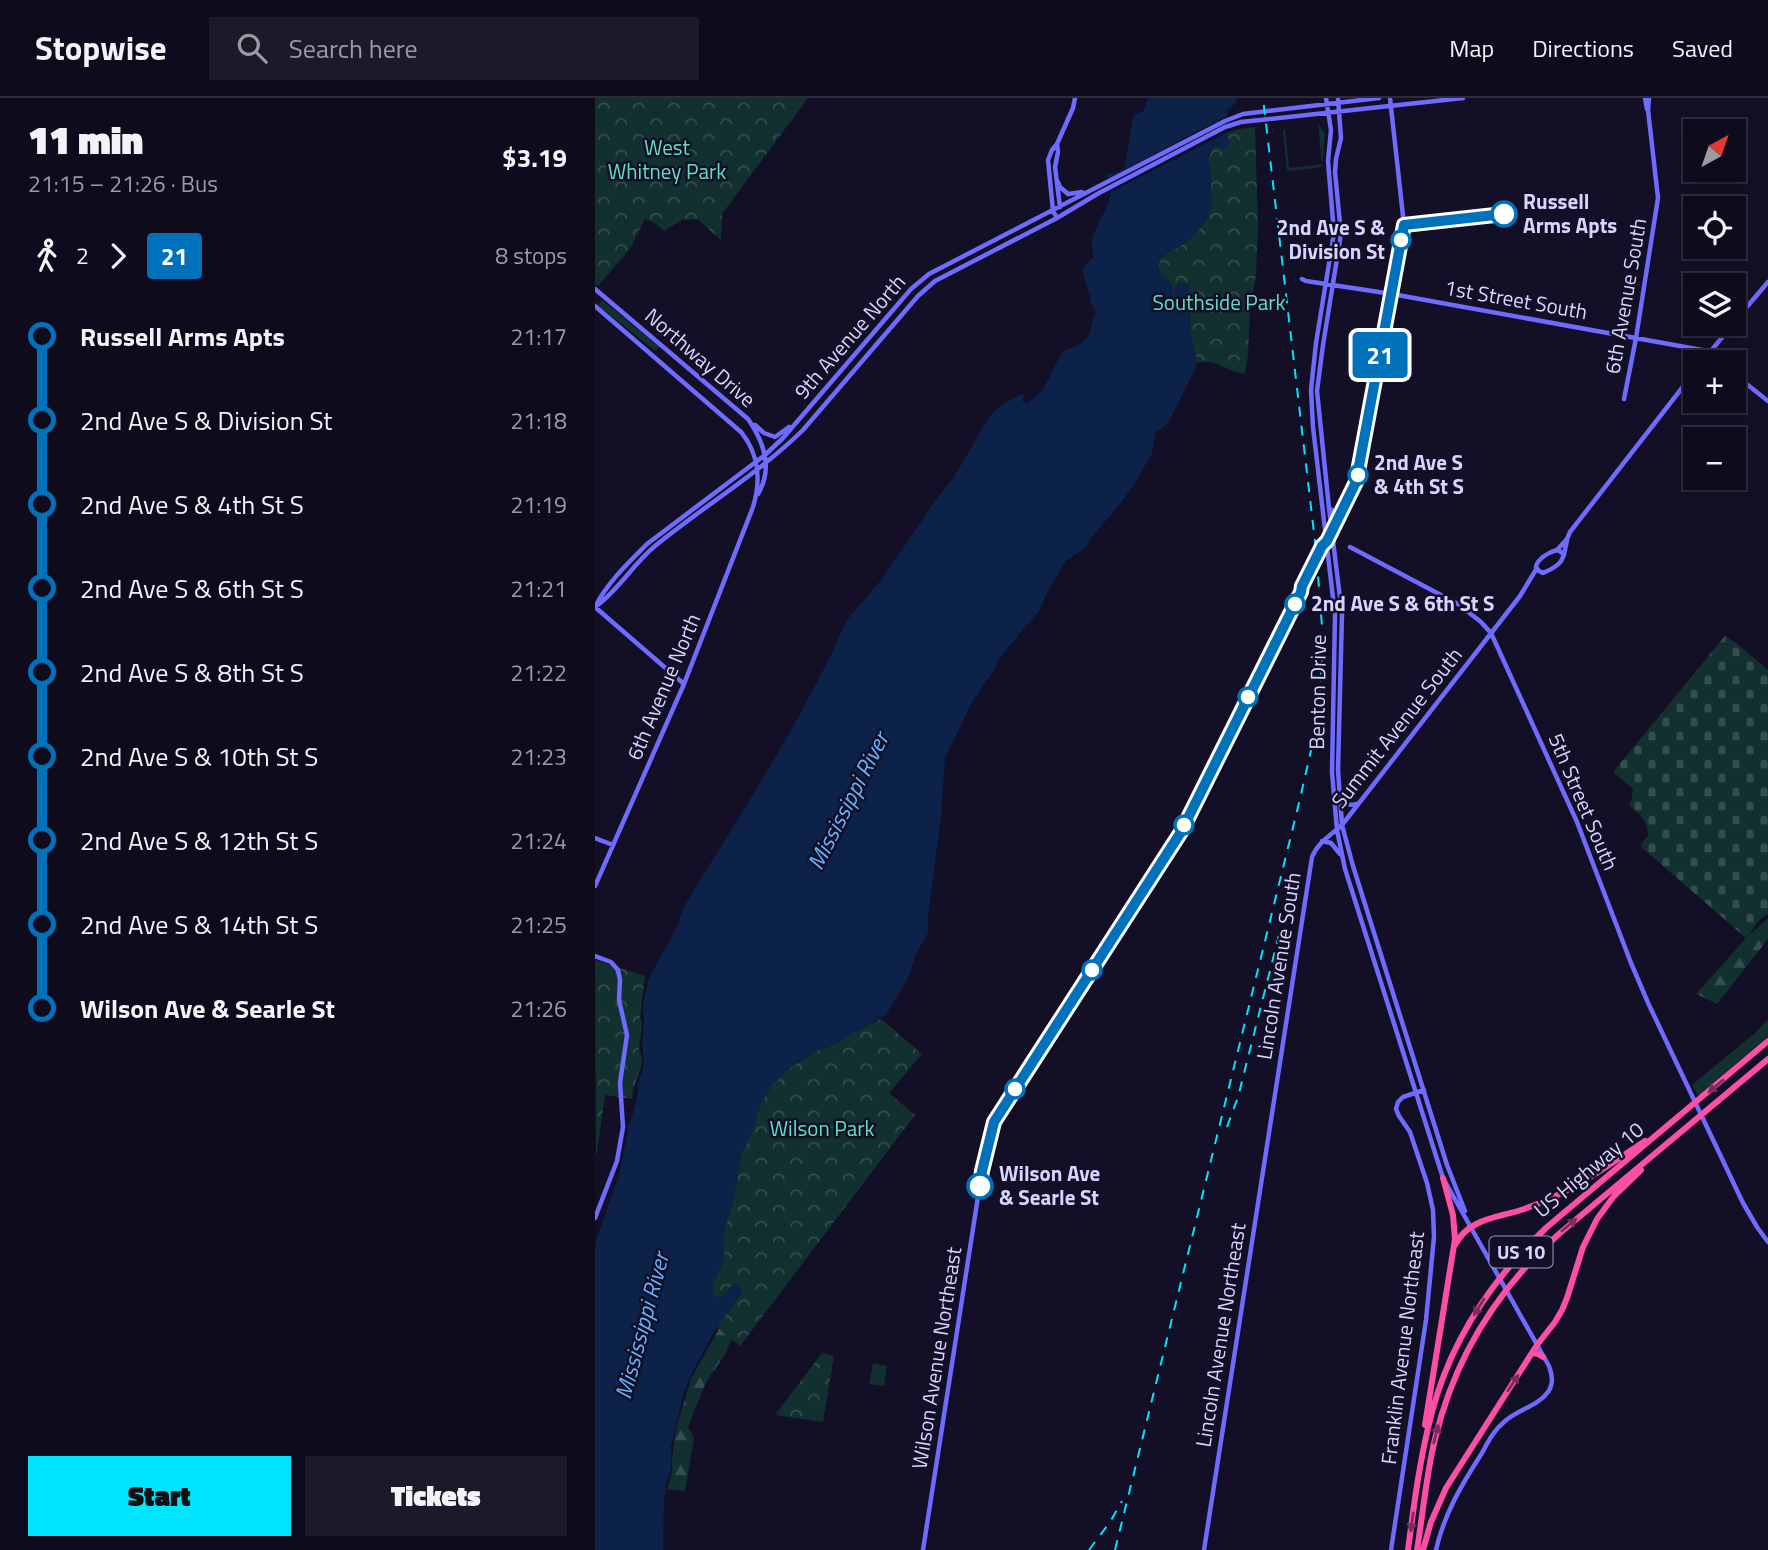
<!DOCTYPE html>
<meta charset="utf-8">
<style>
:root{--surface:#0e0b1c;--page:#1c1929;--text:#f1f3f6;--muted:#9b9ba3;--line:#2e2b3b;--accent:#00e5ff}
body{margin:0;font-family:"Titillium Web",sans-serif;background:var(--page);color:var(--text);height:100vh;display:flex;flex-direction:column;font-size:26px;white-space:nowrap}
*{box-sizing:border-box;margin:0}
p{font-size:23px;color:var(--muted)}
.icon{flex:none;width:38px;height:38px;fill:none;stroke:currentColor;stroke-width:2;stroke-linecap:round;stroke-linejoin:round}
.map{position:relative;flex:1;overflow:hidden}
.drawer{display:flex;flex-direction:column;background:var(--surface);width:595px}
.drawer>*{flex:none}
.badge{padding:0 14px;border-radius:5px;font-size:24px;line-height:46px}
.needle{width:46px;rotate:40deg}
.controls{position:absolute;left:1088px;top:21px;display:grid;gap:14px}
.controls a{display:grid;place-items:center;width:63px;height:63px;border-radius:0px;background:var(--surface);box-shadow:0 4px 10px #0003,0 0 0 2px var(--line);font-size:35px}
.map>.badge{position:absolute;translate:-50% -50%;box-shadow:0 0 0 4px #fff}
.legs{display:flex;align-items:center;gap:10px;height:77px;padding:0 28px;font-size:23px}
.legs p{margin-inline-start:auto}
.overview{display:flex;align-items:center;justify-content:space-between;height:119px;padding:0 28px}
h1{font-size:38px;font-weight:800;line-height:52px}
.cta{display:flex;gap:14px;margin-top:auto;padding:14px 28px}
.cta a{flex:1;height:80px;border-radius:0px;background:var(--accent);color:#111;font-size:28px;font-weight:800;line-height:80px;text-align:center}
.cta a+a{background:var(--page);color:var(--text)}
ul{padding:0 28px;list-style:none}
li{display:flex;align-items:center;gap:24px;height:84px;font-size:26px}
li i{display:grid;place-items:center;width:10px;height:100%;margin:0 9px;background:currentColor}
li i::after{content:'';width:18px;height:18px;margin:-9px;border:5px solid;border-radius:50%;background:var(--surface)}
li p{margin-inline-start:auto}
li:first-child i{background:linear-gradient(#0000 50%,currentColor 0)}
li:last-child i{background:linear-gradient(currentColor 50%,#0000 0)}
header{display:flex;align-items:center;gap:42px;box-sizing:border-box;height:98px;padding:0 35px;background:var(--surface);border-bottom:2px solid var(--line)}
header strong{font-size:33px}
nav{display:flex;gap:38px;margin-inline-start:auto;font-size:24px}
.search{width:490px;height:63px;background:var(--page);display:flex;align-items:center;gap:18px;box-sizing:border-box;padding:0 24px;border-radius:0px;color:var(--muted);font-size:26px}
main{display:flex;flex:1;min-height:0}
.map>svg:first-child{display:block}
.grass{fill:#12302f}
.forest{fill:url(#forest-firs)}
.cemetery{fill:url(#cemetery-stones)}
.park{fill:url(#park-crowns)}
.water{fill:#0c2248}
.pier{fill:#130f26}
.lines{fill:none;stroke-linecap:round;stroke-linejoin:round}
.secondary{stroke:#6f6bff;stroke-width:4.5}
.highway{stroke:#ff4fa3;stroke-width:6}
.rail{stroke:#00e5ff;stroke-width:2;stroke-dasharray:10 9;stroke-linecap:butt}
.oneway{fill:#7d2c5e}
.line-1-casing{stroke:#fff;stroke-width:16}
.line-1{stroke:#0072bc;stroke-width:10}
.stop-1-dot{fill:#fff;stroke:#0072bc;stroke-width:3.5}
.labels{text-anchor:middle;stroke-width:5;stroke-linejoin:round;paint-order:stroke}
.shield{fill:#130f26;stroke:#9e99be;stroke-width:2}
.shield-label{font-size:19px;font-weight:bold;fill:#d9d4ff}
.park-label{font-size:21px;fill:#5fe0c0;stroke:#130f26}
.stop-label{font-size:21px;font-weight:bold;fill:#d9d4ff;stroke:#130f26;text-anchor:start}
.street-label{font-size:21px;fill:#d9d4ff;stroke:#130f26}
.water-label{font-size:23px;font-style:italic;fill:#62b6ff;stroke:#130f26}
</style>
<header>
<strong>Stopwise</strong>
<div class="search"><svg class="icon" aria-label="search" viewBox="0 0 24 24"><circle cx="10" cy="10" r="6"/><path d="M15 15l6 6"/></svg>Search here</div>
<nav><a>Map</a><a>Directions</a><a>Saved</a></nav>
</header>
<main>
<section class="drawer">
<div class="overview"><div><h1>11 min</h1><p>21:15 – 21:26 · Bus</p></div><b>$3.19</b></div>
<div class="legs"><svg class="icon" aria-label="walk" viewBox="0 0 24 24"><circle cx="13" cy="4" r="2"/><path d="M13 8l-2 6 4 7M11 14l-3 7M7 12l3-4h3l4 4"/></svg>2<svg class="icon" aria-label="forward" viewBox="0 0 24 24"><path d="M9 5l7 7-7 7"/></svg><b class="badge" style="background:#0072bc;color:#fff">21</b><p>8 stops</p></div>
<ul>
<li><i style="color:#0072bc"></i><b>Russell Arms Apts</b><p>21:17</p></li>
<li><i style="color:#0072bc"></i><span>2nd Ave S &amp; Division St</span><p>21:18</p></li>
<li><i style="color:#0072bc"></i><span>2nd Ave S &amp; 4th St S</span><p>21:19</p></li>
<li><i style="color:#0072bc"></i><span>2nd Ave S &amp; 6th St S</span><p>21:21</p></li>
<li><i style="color:#0072bc"></i><span>2nd Ave S &amp; 8th St S</span><p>21:22</p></li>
<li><i style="color:#0072bc"></i><span>2nd Ave S &amp; 10th St S</span><p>21:23</p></li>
<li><i style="color:#0072bc"></i><span>2nd Ave S &amp; 12th St S</span><p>21:24</p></li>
<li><i style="color:#0072bc"></i><span>2nd Ave S &amp; 14th St S</span><p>21:25</p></li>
<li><i style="color:#0072bc"></i><b>Wilson Ave &amp; Searle St</b><p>21:26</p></li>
</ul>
<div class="cta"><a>Start</a><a>Tickets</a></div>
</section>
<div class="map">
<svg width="1173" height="1452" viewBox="0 0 1173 1452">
<defs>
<pattern id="forest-firs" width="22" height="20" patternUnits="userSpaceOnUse" patternTransform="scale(1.75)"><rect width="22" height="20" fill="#12302f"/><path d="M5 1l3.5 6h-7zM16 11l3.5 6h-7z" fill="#344d4e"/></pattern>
<pattern id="cemetery-stones" width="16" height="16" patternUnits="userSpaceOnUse" patternTransform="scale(1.75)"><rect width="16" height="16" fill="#12302f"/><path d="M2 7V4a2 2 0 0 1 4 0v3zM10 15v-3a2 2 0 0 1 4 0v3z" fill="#344d4e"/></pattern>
<pattern id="park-crowns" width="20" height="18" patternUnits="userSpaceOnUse" patternTransform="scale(1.75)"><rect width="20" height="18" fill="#12302f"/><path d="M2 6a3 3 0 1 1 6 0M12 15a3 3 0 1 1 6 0" fill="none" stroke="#344d4e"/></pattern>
</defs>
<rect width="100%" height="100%" fill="#130f26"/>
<path class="grass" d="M723 26 729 34 730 37 727 68 722 70 692 73 688 32 690 31 694 70 727 66Z
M1173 921V938L1103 998 1097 987 1160 935Z
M278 1265 292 1268 289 1288 274 1286Z"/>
<path class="forest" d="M7 202 64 249 60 253 3 207Z
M1173 820V841L1122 906 1101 896 1151 840Z
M131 1218 141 1232 129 1258 111 1284 93 1329 99 1340 90 1393 72 1391 77 1375V1362L81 1331 96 1281Z"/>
<path class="cemetery" d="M1130 538 1141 545 1173 572V816C1161 822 1160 831 1151 840L1045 748 1053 737C1052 721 1045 717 1034 707L1036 704 1038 691 1018 674Z"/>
<path class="park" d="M0 0H213L127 116 126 142 102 121 87 122 69 133 60 125 50 121 35 151 3 188 0 187Z
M660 29 663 126 661 177 655 212 653 256 650 276 637 273 617 264H602L595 233 594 188 590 186 584 185 580 193 581 198 579 201 577 200C581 176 557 182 565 163 568 155 575 154 582 150 597 141 611 126 616 109 617 103 616 98 616 92 616 80 617 72 612 61L620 47 632 39 631 35 644 31Z
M0 862 50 878 45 919 47 926 44 951 47 961 46 970 38 992 37 1001 10 997 1 1061Z
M286 921 327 956 294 995 320 1017 145 1248 122 1229 147 1194 135 1189 129 1198 119 1200 117 1192 118 1185 127 1167 129 1155V1133L138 1103 146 1056 155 1039 165 1007 173 992 191 973 218 954 243 945 257 935Z
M227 1255 239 1258 228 1324 180 1317Z"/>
<path class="water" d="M554 0H642L640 6 633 11 631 32 635 45 629 52 620 47 612 61C617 72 616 80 616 92 616 98 617 103 616 109 611 126 597 141 582 150 575 154 568 155 565 163 560 175 570 177 576 185 579 189 578 195 578 200L579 201 581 198 580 193 583 189 584 185 590 186 594 189 595 233 602 264 599 273 574 323 568 330 561 334 557 356 538 388 525 406 496 440 491 449 471 463 451 496 445 512 415 547 408 557 403 561 402 567 377 604 350 660 346 719 333 818V835L321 856 314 878 291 917 257 935 243 945 218 954 201 965 178 986 165 1007 155 1039 146 1056 138 1103 129 1133V1155L127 1167 118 1185 117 1192 119 1200H126L138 1186 141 1185 146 1188 147 1194 120 1232 97 1275 89 1294 76 1349V1370L71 1386 69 1405 68 1452H0V1146L24 1077 33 1033V1026H35L43 996V986L49 967 47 943 49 925 48 906 53 882 83 827 86 816 94 800 161 692 203 620 236 557 251 523 287 481 342 400 359 379 393 321 399 313 414 302 428 296 429 298 427 303 432 305C450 296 455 275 464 260 470 248 484 250 491 241 498 233 494 223 502 215 500 212 497 209 496 206 493 200 496 201 494 195 490 178 481 173 498 160 498 154 496 149 497 143 502 118 525 103 511 76H519L529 71 538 20 540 17C553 14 548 8 554 0Z"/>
<path class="pier" d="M636 16 635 33 512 96V87L510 82 586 42 587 39H591Z"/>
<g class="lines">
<path class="secondary" d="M731 0 736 32 733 63 739 135 721 245 716 292 718 329 740 517 737 674 742 732 750 771 848 1080 954 1268C957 1277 959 1285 953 1294 943 1308 922 1312 909 1324 899 1332 893 1344 887 1355 867 1386 849 1416 841 1452
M743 0 746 40 741 61 740 74 746 136 728 247 722 293 734 410 747 516 743 672 747 727 758 768 852 1067 870 1113
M795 0 809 127 797 196
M1050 0 1052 11
M462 46 463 54 460 69 465 109
M463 84 465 89 473 96 487 94
M462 120 458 113 453 62 457 52 462 46 478 10 480 0
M707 181 711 183 797 196 1107 252 1114 255 1125 264
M0 191 153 321C169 344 178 371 163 396
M0 208 146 334C164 356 166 383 158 409L89 586 0 788
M1139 224 1173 184
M1107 264 1138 226
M1139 276 1173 303
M1029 301 1041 240 1063 100 1053 12 1054 0
M160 327 169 335 180 339 194 329
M734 410 740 414 747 411
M755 449 863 506 886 524 896 535 982 724 1036 865 1054 907 1148 1105 1162 1129 1173 1144
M962 452 972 441 975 434 1101 272
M969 457 966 454 962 452C954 454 942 461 941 469L944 473 948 475C969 466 968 462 972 442
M0 509C23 493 38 466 60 448 109 408 163 376 208 332L323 198 340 183 462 120 504 95 630 29 646 24 665 22 868 0
M0 509C12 485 33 465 52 446L170 357 188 340 316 191 334 176 630 23 648 16 784 0
M0 509 89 586
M745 699C750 706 755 709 764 705
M0 740 18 747
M727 743 736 745 745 756
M0 858 16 864 23 872 25 882 24 902 32 937 25 985 28 1029 22 1063 0 1120
M328 1452 387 1073
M609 1452 717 759C723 744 736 737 747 727L925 498 942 470
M796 1452 831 1222 839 1139 838 1112 832 1085 815 1034 804 1018 801 1011 803 1004 808 999 829 992"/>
<path class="highway" d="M860 1147C873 1121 901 1120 926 1112 972 1097 1010 1070 1050 1043
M938 1255 943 1256 948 1259
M830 1327 860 1141 858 1117 848 1080
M813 1452C819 1406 825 1359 837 1314 856 1242 898 1180 952 1129L1173 943
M822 1452C828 1415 831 1378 840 1341 860 1258 902 1191 965 1135L1173 961
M828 1452 836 1424 851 1390 942 1247 960 1224 967 1212 972 1200 988 1149 1002 1121 1019 1098 1046 1072"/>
<path class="rail" d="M632 1029 643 999 685 833
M494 1452 515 1424 527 1403
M520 1452 705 701 719 639 724 606 727 561V528L721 452 668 0"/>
</g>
<defs><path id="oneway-solid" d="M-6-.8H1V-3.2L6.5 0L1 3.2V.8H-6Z" transform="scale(1.75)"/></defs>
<g class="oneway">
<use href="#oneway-solid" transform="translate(1121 988) rotate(140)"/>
<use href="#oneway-solid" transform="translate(974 1127) rotate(-40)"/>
<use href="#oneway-solid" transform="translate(884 1209) rotate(122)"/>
<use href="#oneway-solid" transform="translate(918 1285) rotate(-57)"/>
<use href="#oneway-solid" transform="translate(841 1336) rotate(-76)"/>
<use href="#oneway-solid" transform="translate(817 1424) rotate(98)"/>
</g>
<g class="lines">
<g class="line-1-casing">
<path id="line-1" d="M385 1088 387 1073 399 1024 586 734 706 494 707 488 727 448 732 443 761 384 809 127 909 116"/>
</g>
<use href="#line-1" class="line-1"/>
</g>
<g class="stop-1-dot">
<circle cx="909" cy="116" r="12"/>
<circle cx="806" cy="142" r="9"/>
<circle cx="763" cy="377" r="9"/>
<circle cx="700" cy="506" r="9"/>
<circle cx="653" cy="599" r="9"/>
<circle cx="589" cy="727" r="9"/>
<circle cx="497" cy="872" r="9"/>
<circle cx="420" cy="991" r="9"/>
<circle cx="385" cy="1088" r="12"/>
</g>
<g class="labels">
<rect class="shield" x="894.5" y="1138.5" width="63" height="31" rx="5"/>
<g class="shield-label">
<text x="926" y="1161">US 10</text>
</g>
<g class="park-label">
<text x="72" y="57">West<tspan x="72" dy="24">Whitney Park</tspan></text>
<text x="624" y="212">Southside Park</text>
<text x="227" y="1038">Wilson Park</text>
</g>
<g class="stop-label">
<text x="928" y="111">Russell<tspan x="928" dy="24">Arms Apts</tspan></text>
<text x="790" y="137" text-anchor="end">2nd Ave S &amp;<tspan x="790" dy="24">Division St</tspan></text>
<text x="779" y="372">2nd Ave S<tspan x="779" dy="24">&amp; 4th St S</tspan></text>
<text x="716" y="513">2nd Ave S &amp; 6th St S</text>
<text x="404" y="1083">Wilson Ave<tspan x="404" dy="24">&amp; Searle St</tspan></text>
</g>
<g class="street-label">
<text transform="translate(1031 198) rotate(-80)" y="7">6th Avenue South</text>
<text transform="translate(921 202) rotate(10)" y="7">1st Street South</text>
<text transform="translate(255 239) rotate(-49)" y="7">9th Avenue North</text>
<text transform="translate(105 260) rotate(41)" y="7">Northway Drive</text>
<text transform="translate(69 589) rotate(-67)" y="7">6th Avenue North</text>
<text transform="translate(723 594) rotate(-89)" y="7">Benton Drive</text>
<text transform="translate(802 630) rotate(-52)" y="7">Summit Avenue South</text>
<text transform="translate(988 704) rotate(67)" y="7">5th Street South</text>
<text transform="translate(684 868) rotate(-81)" y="7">Lincoln Avenue South</text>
<text transform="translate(994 1072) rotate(-40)" y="7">US Highway 10</text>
<text transform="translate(626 1237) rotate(-81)" y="7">Lincoln Avenue Northeast</text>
<text transform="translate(808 1250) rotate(-83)" y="7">Franklin Avenue Northeast</text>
<text transform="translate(342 1260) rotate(-81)" y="7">Wilson Avenue Northeast</text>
</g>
<g class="water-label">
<text transform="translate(253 703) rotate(-63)" y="8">Mississippi River</text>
<text transform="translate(47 1228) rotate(-75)" y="8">Mississippi River</text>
</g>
</g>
</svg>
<div class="controls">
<a><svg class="needle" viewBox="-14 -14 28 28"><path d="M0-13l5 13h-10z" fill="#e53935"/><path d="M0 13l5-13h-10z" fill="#9b9ba3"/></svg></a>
<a><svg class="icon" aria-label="locate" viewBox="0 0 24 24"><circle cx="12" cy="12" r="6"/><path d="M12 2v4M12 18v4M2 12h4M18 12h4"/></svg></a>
<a><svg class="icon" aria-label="layers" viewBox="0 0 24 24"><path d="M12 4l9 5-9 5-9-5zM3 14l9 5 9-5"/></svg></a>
<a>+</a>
<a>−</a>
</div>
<b class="badge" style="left:785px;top:257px;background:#0072bc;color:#fff">21</b>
</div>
</main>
